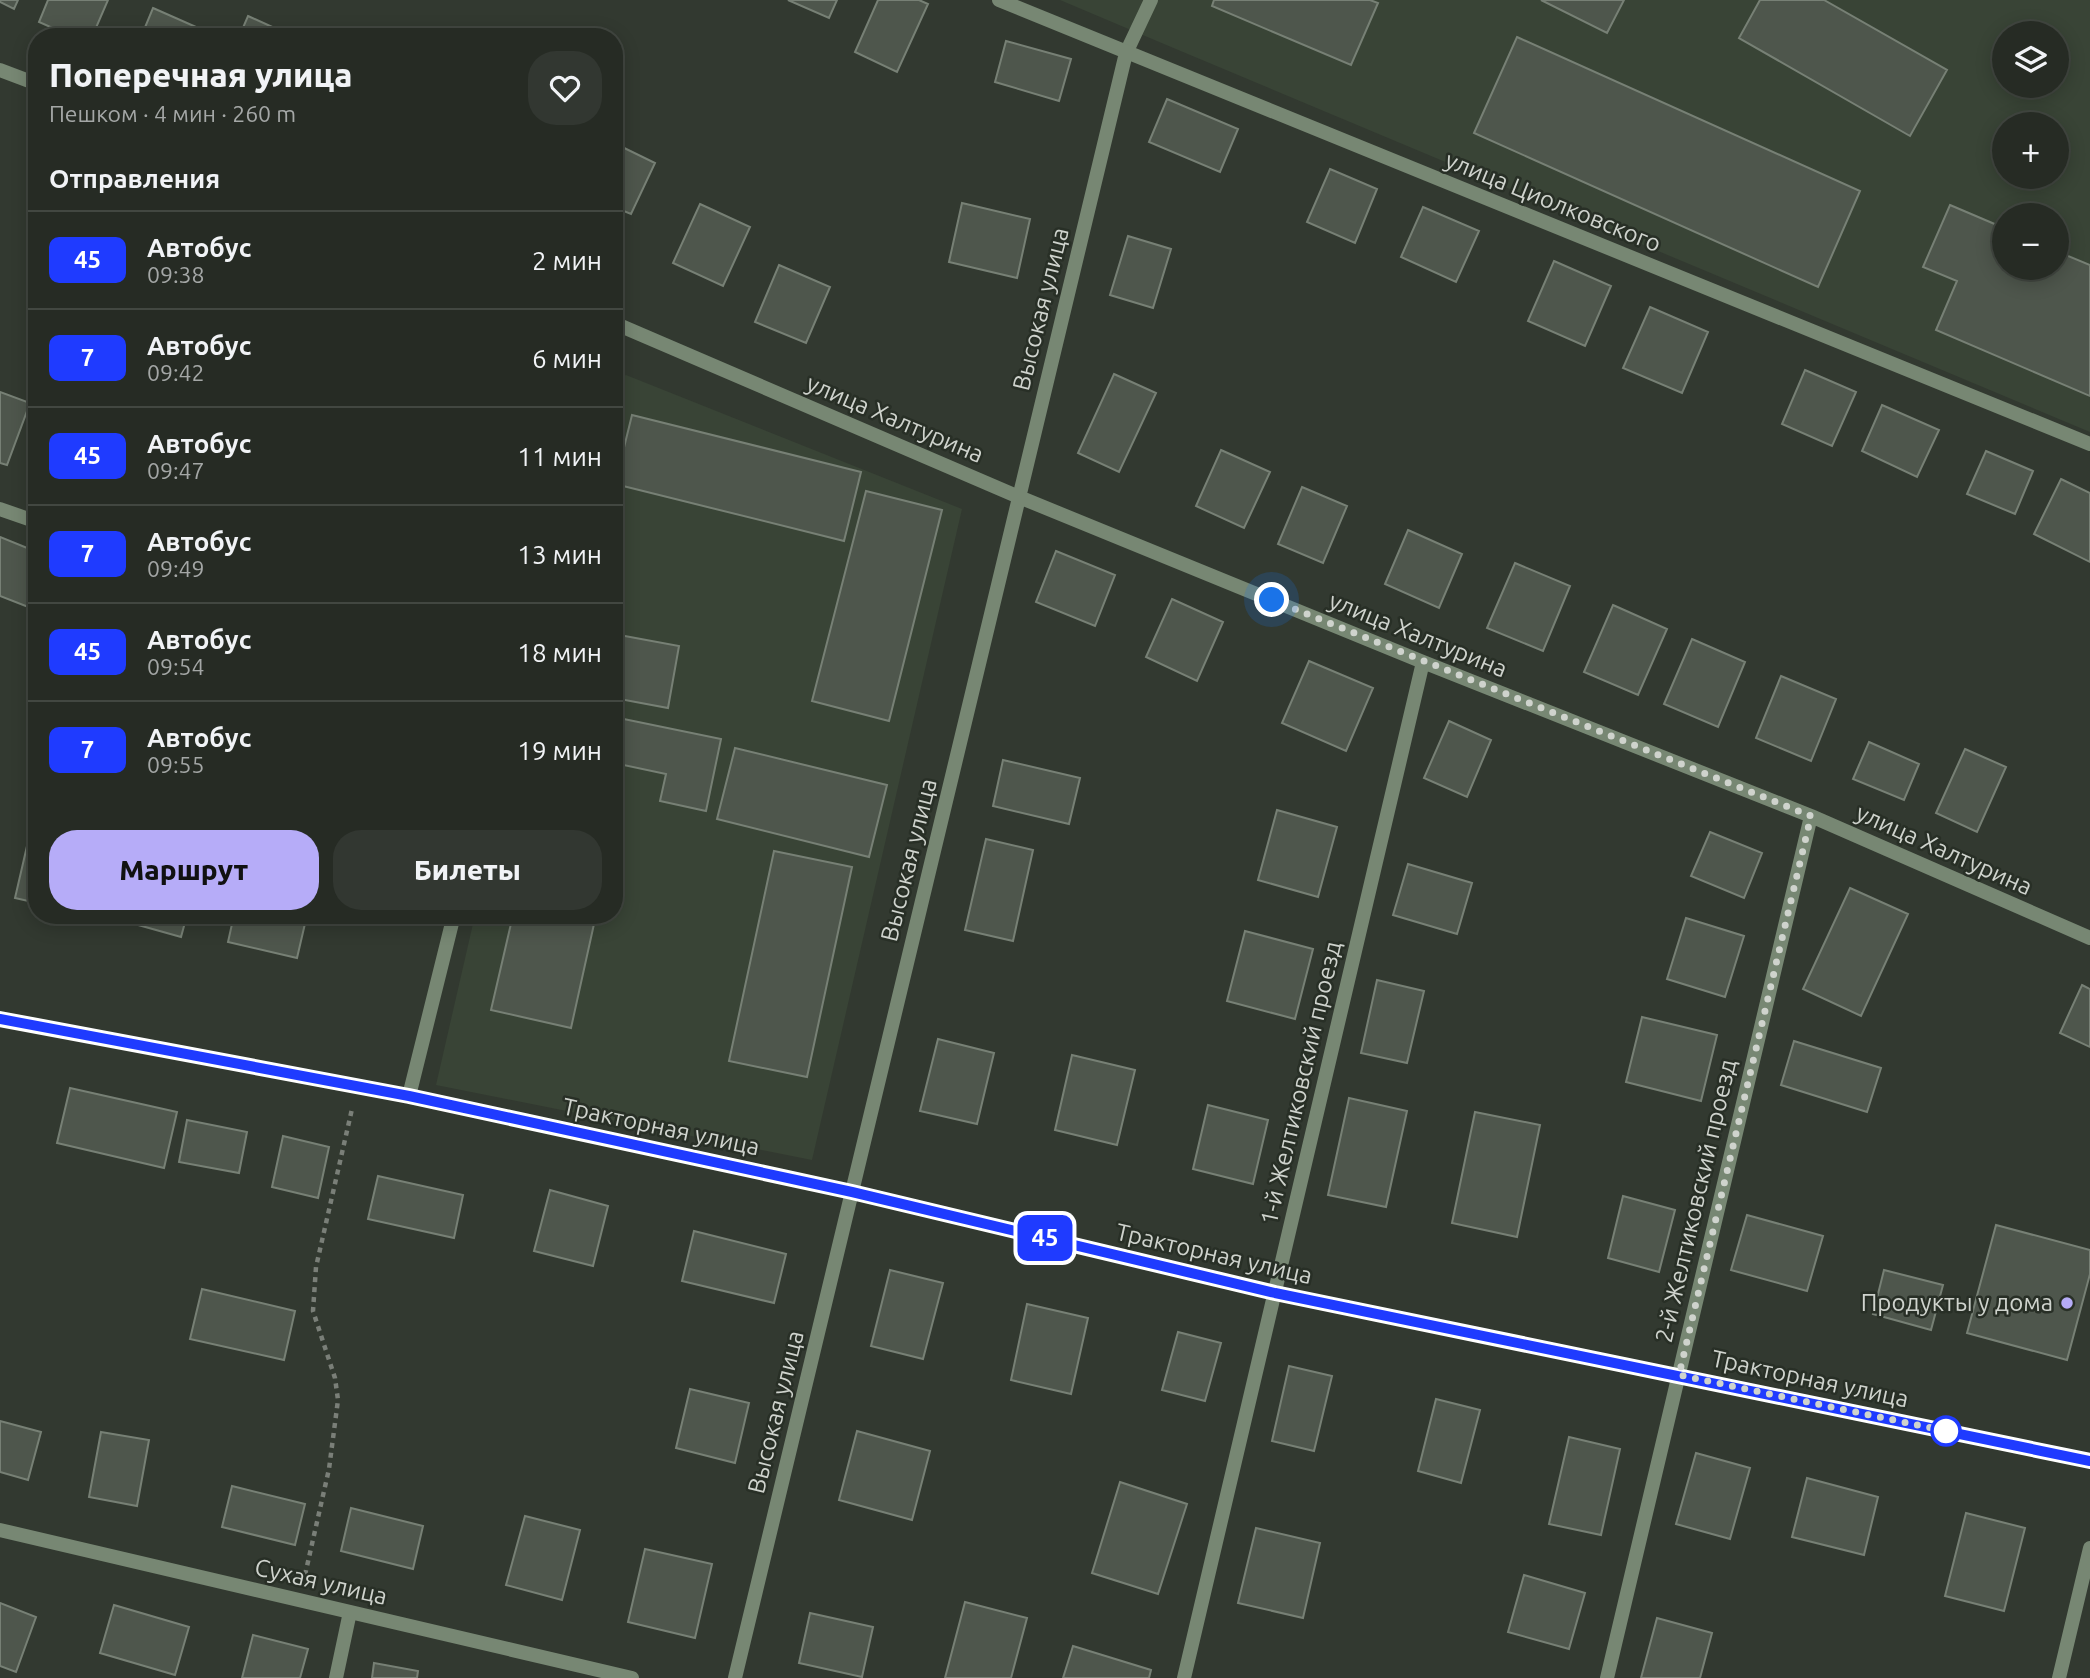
<!DOCTYPE html>
<html lang="ru">
<meta charset="utf-8">
<style>
:root{--surface:#262b24;--page:#323731;--text:#f1f3f6;--muted:#a4a7a6;--line:#424741;--accent:#b6acf8}
body{margin:0;font-family:Ubuntu,sans-serif;background:var(--page);color:var(--text);height:100vh;display:flex;flex-direction:column;font-size:26px;white-space:nowrap}
*{box-sizing:border-box;margin:0}
p{font-size:23px;color:var(--muted)}
.icon{flex:none;width:38px;height:38px;fill:none;stroke:currentColor;stroke-width:2;stroke-linecap:round;stroke-linejoin:round}
.map{position:relative;flex:1;overflow:hidden}
.panel{position:absolute;left:28px;top:28px;width:595px;height:896px;display:flex;flex-direction:column;background:var(--surface);border-radius:28px;box-shadow:0 4px 18px #0003,0 0 0 2px var(--line)}
.panel>*{flex:none}
.badge{padding:0 14px;border-radius:10px;font-size:24px;line-height:46px}
.tools{position:absolute;left:1992px;top:21px;display:grid;gap:14px}
.tools a{display:grid;place-items:center;width:77px;height:77px;border-radius:50%;background:var(--surface);box-shadow:0 4px 18px #0003,0 0 0 2px var(--line);font-size:35px}
.you{position:absolute;width:35px;height:35px;margin:-18px;border:5px solid #fff;border-radius:50%;background:#1a73e8;box-shadow:0 0 0 10px #1a73e833}
.map>.badge{position:absolute;translate:-50% -50%;box-shadow:0 0 0 4px #fff}
h2{padding:0 21px;font-size:26px;line-height:63px}
.round{display:grid;place-items:center;flex:none;width:74px;height:74px;border-radius:28px;background:var(--page)}
.head{display:flex;align-items:center;justify-content:space-between;height:119px;padding:0 21px}
h1{font-size:33px;font-weight:800;line-height:52px}
.action{display:flex;gap:14px;margin-top:auto;padding:14px 21px}
.action a{flex:1;height:80px;border-radius:28px;background:var(--accent);color:#111;font-size:28px;font-weight:800;line-height:80px;text-align:center}
.action a+a{background:var(--page);color:var(--text)}
ul{padding:0;list-style:none}
li{display:flex;align-items:center;gap:21px;height:98px;padding:0 21px;border-top:2px solid var(--line)}
li div{flex:1}
li b{display:block;font-size:26px}
li em{font-style:normal}
li .badge{min-width:77px;font-weight:700;text-align:center}
.map>svg:first-child{display:block}
.built{fill:#394436;fill-rule:evenodd}
.building{fill:#4e564c;stroke:#778075;stroke-width:2}
.lines{fill:none;stroke-linecap:round;stroke-linejoin:round}
.path{stroke:#7a7f78;stroke-width:4.5;stroke-dasharray:5 5;stroke-linecap:butt}
.lane{stroke:#778773;stroke-width:14}
.street{stroke:#778773;stroke-width:14}
.line-casing{stroke:#fff;stroke-width:16}
.line{stroke:#1f3bff;stroke-width:10}
.walk{stroke:#cfd3cd;stroke-width:7;stroke-dasharray:0 12.6}
.poi-dot{fill:#b6acf8;stroke:#282f26;stroke-width:2.5}
.stop-dot{fill:#fff;stroke:#1f3bff;stroke-width:3.5}
.labels{text-anchor:middle;stroke-width:5;stroke-linejoin:round;paint-order:stroke}
.street-label{font-size:24px;fill:#cfd3cd;stroke:#282f26}
.poi-label{font-size:24px;fill:#cfd3cd;stroke:#282f26;text-anchor:end}
</style>
<div class="map">
<svg width="2090" height="1678" viewBox="0 0 2090 1678">
<rect width="100%" height="100%" fill="#323930"/>
<path class="built" d="M1060 0H2090V432L1164 44ZM2004 33H2056V86H2004ZM2004 124H2056V177H2004ZM2004 215H2056V268H2004Z
M626 375 962 509 812 1160 436 1085 475 915H614V380Z"/>
<path class="building" d="M0 0H18L14 9 0 2Z
M48 0H108L92 37H73L39 22Z
M788 0H837L829 18Z
M878 0H919L928 4 897 72 855 52Z
M1214 0H1370L1378 3 1351 65 1212 6Z
M1541 0H1624L1607 33Z
M1760 0H1824L1947 70 1910 136 1739 38Z
M153 8 203 30 200 37H141Z
M248 16 290 35 289 37H239Z
M1517 37 1860 191 1818 287 1474 133Z
M1006 41 1071 59 1059 101 995 82Z
M1167 99 1238 129 1220 172 1149 142Z
M614 143 655 163 631 214 614 207Z
M1330 169 1377 189 1355 243 1307 222Z
M962 203 1030 219 1017 278 949 262Z
M700 204 750 227 723 286 673 263Z
M1950 205 2004 228V268H2056V251L2090 265V396L1936 330 1957 281 1923 267Z
M1423 207 1479 231 1456 282 1401 257Z
M1128 236 1171 249 1153 308 1110 295Z
M1554 261 1611 286 1585 346 1528 321Z
M779 265 830 287 806 343 755 322Z
M1650 307 1708 332 1682 393 1623 368Z
M1805 370 1856 392 1832 446 1782 424Z
M1114 374 1156 393 1119 472 1078 453Z
M0 392 30 403 7 465 0 463Z
M1882 405 1939 430 1917 477 1862 451Z
M632 415 861 472 844 541 615 484Z
M1221 450 1270 472 1244 528 1196 506Z
M1986 451 2033 471 2015 514 1967 494Z
M2061 479 2090 493V562L2034 534Z
M1302 487 1347 506 1323 563 1278 544Z
M866 491 942 510 889 721 812 701Z
M1408 530 1462 554 1439 608 1385 584Z
M0 537 37 552 36 610 0 596Z
M1056 551 1115 575 1095 626 1036 602Z
M1515 563 1570 586 1543 651 1487 628Z
M1172 599 1223 622 1197 681 1146 657Z
M1613 605 1667 629 1638 695 1584 672Z
M614 634 679 646 668 708 614 698Z
M1692 639 1745 662 1718 727 1664 704Z
M1309 661 1373 688 1346 751 1282 723Z
M1781 676 1836 699 1811 761 1756 738Z
M614 717 721 739 706 811 660 801 666 774 614 763Z
M1449 721 1491 740 1467 797 1424 778Z
M1869 742 1919 764 1904 800 1853 779Z
M735 748 887 785 869 857 717 819Z
M1965 749 2006 767 1977 832 1936 813Z
M1003 760 1080 778 1069 824 993 806Z
M614 803 621 804 614 833Z
M1277 810 1337 827 1318 897 1258 880Z
M33 820H37V903L15 898Z
M1710 832 1762 853 1744 898 1691 876Z
M986 839 1033 850 1013 941 965 930Z
M774 851 852 867 807 1077 729 1061Z
M1408 864 1472 883 1457 934 1393 915Z
M1850 888 1908 914 1861 1016 1803 989Z
M126 915H187L181 937 124 921Z
M234 915H307L297 958 228 942Z
M513 915H596L571 1028 491 1010Z
M1686 918 1744 936 1725 997 1667 979Z
M1245 931 1313 949 1295 1019 1227 1001Z
M1377 980 1424 991 1407 1063 1361 1053Z
M2082 985 2090 989V1047L2060 1033Z
M1642 1017 1717 1035 1701 1101 1626 1082Z
M938 1039 994 1053 977 1124 920 1111Z
M1794 1041 1881 1068 1867 1112 1781 1085Z
M1072 1055 1135 1070 1117 1145 1055 1130Z
M70 1088 177 1112 164 1168 57 1143Z
M1349 1098 1407 1111 1386 1207 1328 1195Z
M1208 1105 1268 1120 1253 1184 1193 1169Z
M1475 1112 1540 1125 1517 1237 1452 1223Z
M187 1120 247 1132 239 1173 179 1162Z
M283 1136 329 1147 318 1198 272 1187Z
M378 1176 463 1195 454 1238 368 1219Z
M550 1190 608 1206 593 1266 534 1251Z
M1623 1196 1675 1210 1659 1272 1608 1258Z
M1747 1215 1823 1236 1807 1291 1731 1270Z
M1996 1225 2090 1250V1274L2067 1360 1967 1333Z
M694 1231 786 1254 774 1303 682 1281Z
M890 1270 943 1283 923 1359 871 1346Z
M1884 1270 1943 1285 1931 1330 1873 1314Z
M202 1289 295 1311 284 1360 190 1339Z
M1027 1304 1088 1318 1071 1394 1011 1380Z
M1178 1332 1221 1343 1205 1401 1162 1390Z
M1289 1366 1332 1376 1314 1451 1272 1441Z
M690 1389 749 1403 735 1463 676 1448Z
M1436 1399 1480 1410 1461 1483 1418 1471Z
M0 1421 41 1432 28 1480 0 1472Z
M857 1431 930 1451 912 1520 839 1500Z
M101 1432 149 1440 137 1506 89 1497Z
M1569 1437 1620 1449 1601 1535 1549 1524Z
M1696 1453 1750 1468 1730 1539 1676 1524Z
M1807 1478 1878 1497 1864 1555 1792 1537Z
M1120 1482 1187 1504 1158 1594 1092 1573Z
M232 1486 305 1504 295 1545 222 1527Z
M351 1508 423 1526 413 1569 341 1551Z
M1966 1513 2025 1528 2004 1611 1945 1596Z
M525 1516 580 1530 562 1600 506 1585Z
M1256 1528 1320 1543 1303 1618 1238 1603Z
M645 1549 712 1564 695 1638 628 1622Z
M1524 1575 1585 1593 1569 1649 1508 1632Z
M965 1602 1027 1618 1011 1678H945Z
M0 1603 36 1617 16 1672 0 1666Z
M114 1605 189 1627 175 1675 100 1653Z
M810 1613 873 1627 862 1677 799 1663Z
M1657 1618 1712 1633 1700 1678H1641Z
M253 1635 308 1649 300 1678H242Z
M1073 1646 1151 1670 1149 1678H1063Z
M374 1663 418 1671 417 1678H372Z"/>
<g class="lines">
<path class="path" d="M305 1575 329 1469 338 1400 335 1378 313 1311 316 1267 352 1109"/>
<path class="lane" d="M1126 53 1151 0"/>
<path class="street" d="M999 0 2090 444
M0 70 37 84
M614 323 1019 497 1423 662 1811 816 2090 938
M0 509 37 522
M0 1019 409 1096 852 1192 1275 1293 2090 1461
M409 1096 454 915
M0 1530 632 1678
M336 1678 350 1612
M735 1678 1126 53
M1184 1678 1423 662
M1607 1678 1811 816
M2059 1678 2090 1548"/>
</g>
<g class="lines">
<g class="line-casing">
<path id="line" d="M0 1019 409 1096 852 1192 1275 1293 2090 1461"/>
</g>
<use href="#line" class="line"/>
<path class="walk" d="M1272 600 1811 816 1679 1375 1946 1431"/>
</g>
<circle class="poi-dot" cx="2067" cy="1303" r="7"/>
<circle class="stop-dot" cx="1946" cy="1431" r="14"/>
<g class="labels">
<g class="street-label">
<text transform="translate(1553 202) rotate(22)" y="8">улица Циолковского</text>
<text transform="translate(1041 309) rotate(-76)" y="8">Высокая улица</text>
<text transform="translate(895 419) rotate(23)" y="8">улица Халтурина</text>
<text transform="translate(1418 635) rotate(22)" y="8">улица Халтурина</text>
<text transform="translate(1944 850) rotate(24)" y="8">улица Халтурина</text>
<text transform="translate(909 860) rotate(-76)" y="8">Высокая улица</text>
<text transform="translate(1301 1083) rotate(-77)" y="8">1-й Желтиковский проезд</text>
<text transform="translate(661 1127) rotate(12)" y="8">Тракторная улица</text>
<text transform="translate(1696 1201) rotate(-77)" y="8">2-й Желтиковский проезд</text>
<text transform="translate(1214 1254) rotate(13)" y="8">Тракторная улица</text>
<text transform="translate(1810 1379) rotate(12)" y="8">Тракторная улица</text>
<text transform="translate(776 1412) rotate(-76)" y="8">Высокая улица</text>
<text transform="translate(321 1582) rotate(13)" y="8">Сухая улица</text>
</g>
<g class="poi-label">
<text x="2053" y="1311">Продукты у дома</text>
</g>
</g>
</svg>
<div class="tools">
<a><svg class="icon" aria-label="layers" viewBox="0 0 24 24"><path d="M12 4l9 5-9 5-9-5zM3 14l9 5 9-5"/></svg></a>
<a>+</a>
<a>−</a>
</div>
<div class="you" style="left:1272px;top:600px"></div>
<b class="badge" style="left:1045px;top:1238px;background:#1f3bff;color:#fff">45</b>
<section class="panel">
<div class="head"><div><h1>Поперечная улица</h1><p>Пешком · 4 мин · 260 m</p></div><a class="round"><svg class="icon" aria-label="heart" viewBox="0 0 24 24"><path d="M12 20l-8-8c-3-5 5-10 8-4 3-6 11-1 8 4z"/></svg></a></div>
<h2>Отправления</h2>
<ul>
<li><span class="badge" style="background:#1f3bff;color:#fff">45</span><div><b>Автобус</b><p>09:38</p></div><em>2 мин</em></li>
<li><span class="badge" style="background:#1f3bff;color:#fff">7</span><div><b>Автобус</b><p>09:42</p></div><em>6 мин</em></li>
<li><span class="badge" style="background:#1f3bff;color:#fff">45</span><div><b>Автобус</b><p>09:47</p></div><em>11 мин</em></li>
<li><span class="badge" style="background:#1f3bff;color:#fff">7</span><div><b>Автобус</b><p>09:49</p></div><em>13 мин</em></li>
<li><span class="badge" style="background:#1f3bff;color:#fff">45</span><div><b>Автобус</b><p>09:54</p></div><em>18 мин</em></li>
<li><span class="badge" style="background:#1f3bff;color:#fff">7</span><div><b>Автобус</b><p>09:55</p></div><em>19 мин</em></li>
</ul>
<div class="action"><a>Маршрут</a><a>Билеты</a></div>
</section>
</div>
